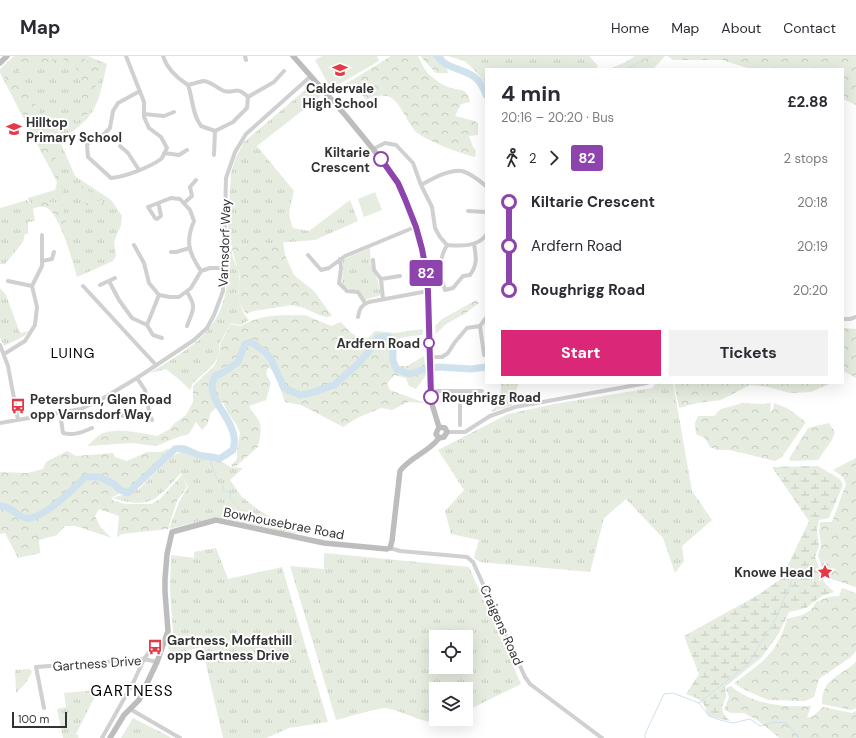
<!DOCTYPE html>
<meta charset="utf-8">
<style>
:root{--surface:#fff;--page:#f2f2f3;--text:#2b2b33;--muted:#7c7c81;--line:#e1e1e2;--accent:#db2777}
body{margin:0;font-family:"DM Sans",sans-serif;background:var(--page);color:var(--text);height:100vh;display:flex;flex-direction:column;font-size:15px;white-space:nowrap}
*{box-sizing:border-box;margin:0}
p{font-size:13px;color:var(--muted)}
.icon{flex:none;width:22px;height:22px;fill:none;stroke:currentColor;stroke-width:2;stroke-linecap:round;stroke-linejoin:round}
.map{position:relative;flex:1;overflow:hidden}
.sheet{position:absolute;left:485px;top:12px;width:359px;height:316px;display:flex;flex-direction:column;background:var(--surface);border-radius:0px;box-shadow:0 4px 16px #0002}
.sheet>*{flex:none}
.badge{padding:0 8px;border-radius:3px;font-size:14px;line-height:26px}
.fabs{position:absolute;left:429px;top:574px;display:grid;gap:8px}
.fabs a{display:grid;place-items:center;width:44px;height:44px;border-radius:0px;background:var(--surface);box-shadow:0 4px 16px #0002;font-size:20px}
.scale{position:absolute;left:12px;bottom:10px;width:55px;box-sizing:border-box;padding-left:4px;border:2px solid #333;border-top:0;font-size:11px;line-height:14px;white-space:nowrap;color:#333;-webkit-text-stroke:3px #fff;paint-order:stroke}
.map>.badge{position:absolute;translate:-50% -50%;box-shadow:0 0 0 2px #fff}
.legs{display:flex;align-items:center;gap:6px;height:44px;padding:0 16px;font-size:13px}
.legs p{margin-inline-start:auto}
.summary{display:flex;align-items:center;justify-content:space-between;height:68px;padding:0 16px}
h1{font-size:22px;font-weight:700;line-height:30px}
.action{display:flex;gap:8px;margin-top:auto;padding:8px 16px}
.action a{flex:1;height:46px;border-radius:0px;background:var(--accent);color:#fff;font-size:16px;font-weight:700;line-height:46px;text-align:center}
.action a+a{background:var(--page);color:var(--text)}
ul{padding:0 16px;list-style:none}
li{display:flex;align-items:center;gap:14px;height:44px;font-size:15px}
li i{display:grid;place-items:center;width:6px;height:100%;margin:0 5px;background:currentColor}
li i::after{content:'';width:10px;height:10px;margin:-5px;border:3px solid;border-radius:50%;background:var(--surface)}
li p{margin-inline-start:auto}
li:first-child i{background:linear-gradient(#0000 50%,currentColor 0)}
li:last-child i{background:linear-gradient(currentColor 50%,#0000 0)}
header{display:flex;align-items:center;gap:24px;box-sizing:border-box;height:56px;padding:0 20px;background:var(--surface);border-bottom:1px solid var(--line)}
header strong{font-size:19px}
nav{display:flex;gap:22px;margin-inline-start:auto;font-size:14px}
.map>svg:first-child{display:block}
.grass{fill:url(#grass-tufts);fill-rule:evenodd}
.forest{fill:url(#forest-crowns)}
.wetland{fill:url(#wetland-marsh)}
.pitch{fill:#e6ecdf}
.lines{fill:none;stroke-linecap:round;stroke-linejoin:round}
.stream{stroke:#cfe2ee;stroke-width:1}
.river{stroke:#cfe2ee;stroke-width:7}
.street{stroke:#d0d0d0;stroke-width:4}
.secondary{stroke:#bdbdbd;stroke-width:5.5}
.line-1-casing{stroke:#fff;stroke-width:9}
.line-1{stroke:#8e44ad;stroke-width:6}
.stop-1-dot{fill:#fff;stroke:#8e44ad;stroke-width:2}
.labels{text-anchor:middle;stroke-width:4;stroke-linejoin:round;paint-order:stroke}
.poi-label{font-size:13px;font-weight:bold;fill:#333;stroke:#fff;text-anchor:start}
.stop-label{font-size:13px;font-weight:bold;fill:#333;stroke:#fff;text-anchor:end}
.street-label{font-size:13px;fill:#333;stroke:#fff}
.neighbourhood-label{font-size:14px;letter-spacing:1px;fill:#000;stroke:#fff}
.quarter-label{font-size:15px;letter-spacing:1px;fill:#000;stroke:#fff}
</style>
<header>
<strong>Map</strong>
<nav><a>Home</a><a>Map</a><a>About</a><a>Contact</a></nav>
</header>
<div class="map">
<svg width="856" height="682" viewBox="0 0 856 682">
<defs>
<pattern id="grass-tufts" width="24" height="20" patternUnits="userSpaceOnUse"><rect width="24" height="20" fill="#e6ecdf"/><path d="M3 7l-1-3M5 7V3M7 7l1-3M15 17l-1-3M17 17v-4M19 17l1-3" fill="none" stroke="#c6cbc0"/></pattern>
<pattern id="forest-crowns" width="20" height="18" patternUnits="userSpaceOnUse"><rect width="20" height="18" fill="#e6ecdf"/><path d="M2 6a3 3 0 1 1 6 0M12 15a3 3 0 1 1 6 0" fill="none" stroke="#c6cbc0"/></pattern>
<pattern id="wetland-marsh" width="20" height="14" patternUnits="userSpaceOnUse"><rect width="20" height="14" fill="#e6ecdf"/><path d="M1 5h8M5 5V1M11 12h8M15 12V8" fill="none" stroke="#c6cbc0"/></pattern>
</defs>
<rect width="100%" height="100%" fill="#fff"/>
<path class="grass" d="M14 0H88L107 8C103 24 101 42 92 56 85 68 70 77 59 85L63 92 75 120 111 144 122 160 121 169 114 186 116 200 113 205 77 221C73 207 59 154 45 151 41 150 36 151 33 153L35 165 28 166V178H25L23 186 5 208H0V152L27 144 31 149 28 142 55 134 57 126 0 17V13Z
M447 0H589L598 10 596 13H486V28L476 16 465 5Z
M311 29 321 40 257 90 294 135C291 149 286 159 293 172L309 175 350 144 358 165 315 184 237 190 227 188 231 117 236 101 244 86Z
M227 191H231L233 202 239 216 240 230 238 235 239 245 244 258 249 264 241 269 231 267 219 288V299L214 308 192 328 191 333 190 334 182 326 166 313 150 317C184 296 219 278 226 234 229 220 227 205 227 191Z
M370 192 371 208 378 225 381 239 365 244C356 230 350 236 342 228L343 209 342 204Z
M0 232 6 239 20 277 29 275 24 280 4 290 0 281Z
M656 327H673L692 435 712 464 682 490 684 505 675 517 663 482 626 443 604 462 590 516 480 506 474 502 479 484 451 478 445 455 464 434 438 394 508 358 554 348 652 332Z
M181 396 189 397 195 401 214 404 224 407 230 411 243 412 230 424 242 441 260 455 298 477 293 478 217 461 169 473 179 446 188 431 181 417C157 443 151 454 113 442L139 433 172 400Z
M216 492 228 523 282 511 328 666 289 672 266 682H223L202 591 173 598 168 592 173 575 170 534 171 499 194 502V496Z
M324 497 469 511 521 628 466 655V633H436V663H451C429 674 407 655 385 652 378 652 345 662 336 664L290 510 324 513ZM436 581H466V611H436Z
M30 613 32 616 25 628 16 637 15 614Z
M95 634 96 638 76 678 79 680 78 682H63L57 653 66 651 64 637Z
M133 662 172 682H121Z"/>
<path class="forest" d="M20 0H49L54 6V9C45 7 34 4 26 9V15L23 19 17 14 16 4Z
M59 0H85V6L90 4 100 9 98 15 100 22 94 34 92 47 89 53 90 57 81 60 78 67 74 71C82 45 94 15 60 2Z
M391 0H418C422 8 424 15 432 21 436 24 441 28 446 30 457 36 467 29 470 46L461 48 455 60 475 65 478 68V79L469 80 473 91 476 94 475 101C459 97 428 86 415 75 413 73 412 70 410 68 398 48 393 31 366 44L362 39 359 31 352 33 347 38 339 37 336 34Z
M420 0H444L448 17H436Z
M635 0H665L653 13H609L624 7Z
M667 0H856V49L843 43V13H751L722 4H673Z
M1 15 13 18 15 21 24 28 30 37 40 58 46 92 56 102V116L62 128 63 140 59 144 57 136 58 126Z
M75 128 84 131 90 136 93 137 91 143 95 146 102 144 104 149H98L91 154 76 134Z
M53 146 62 148C63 154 64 160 66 165 69 174 75 179 71 190 65 179 57 157 46 151 43 150 40 150 37 150L40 147Z
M283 186 285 199 294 219 314 235 332 260 327 261 319 259 304 252 292 249 254 255 246 258C244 254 240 249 239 244 236 236 242 226 239 216 236 206 232 198 232 188L237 190Z
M476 244 479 247 466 257 446 268 436 278 435 270 442 263Z
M305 259 331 270 341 266C349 275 355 283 368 282L375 275 394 277 422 273 423 279 411 280 396 283 392 310H407L424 300 426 319 416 333 409 330 406 322 394 319 387 328 390 334 425 347 408 346 392 354 381 352 357 362 343 371 301 349 285 346 276 320 271 313 268 311 266 318 271 327 266 344 249 350C252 357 255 358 258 363 263 371 260 382 258 391L235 411 231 410 237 403V394L240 377 236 368 228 357 223 346 211 356 207 369 202 374 196 366 189 378 178 381 156 390 132 387 87 390C91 387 96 381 101 378 115 371 142 377 157 380L168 374 175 367 186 359 193 346V330L215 309 219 299 220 288 231 268 241 270C262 257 282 260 305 259Z
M843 272 856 273V322L843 315Z
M501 327H519L512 345V350L490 356C500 349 501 338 501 327Z
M674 327H829L827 329 811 336 790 337 768 331 750 329 721 344 697 347 679 352Z
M743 347 761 348 771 347 770 356 773 354 774 347 787 352 806 366 782 401 775 405 729 394H717L710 391 705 382 696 378 695 367 698 360H714L721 353Z
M829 367 835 376 832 384 818 404 791 405 789 403 808 372Z
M169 392 165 407 136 433 120 437 111 442 114 445 125 448H151L160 443 182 419 187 431 177 445 168 473 122 478 117 481 119 460 99 453 95 460 101 472 112 482 76 470H65L57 479 39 484 40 497 18 502 5 477 0 478V416L27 417 43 413 46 406 67 395 76 400 113 397 115 401 127 405 147 396H161Z
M856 402V531L825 521 818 499 821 489 819 475 820 466H832L846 428 843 421 833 414 844 408Z
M842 532 856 537V595L851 601 819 623 814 641 805 645 768 644 741 632 734 627C762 607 777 598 787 563L802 559 811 554 816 546 828 541 839 540Z
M856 606V652L851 654 822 648C822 622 839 621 856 606Z
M731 630C753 649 783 651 811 650L807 662 813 660 823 651 852 657 856 655V682H780L757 664 744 657H731L724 654 729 641 726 632Z"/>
<path class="wetland" d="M818 410 840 423 843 429 829 462 819 464 817 475 819 490 815 501 824 526 834 536 822 540 806 552 789 556 779 577 762 601 725 631 726 641 722 651 724 659 730 665 708 660C704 644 700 643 686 638L699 618 684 580 758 539 782 522 809 465 772 411Z"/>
<path class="pitch" d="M322 0H377L379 5 331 33 315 4Z
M375 136 382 154 364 161 358 143Z"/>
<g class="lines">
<path class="stream" d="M626 13 652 0
M209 400 216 421 223 428V434L230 437V443L246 459H256L263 465 279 472 290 474
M699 647 748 608 776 562 793 522
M645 682V678L664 638 673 637 699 647 709 660 720 664 733 667 750 663 760 670 775 666 787 667 799 682"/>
<path class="river" d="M437 0C451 19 476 8 486 39
M0 450C11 450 16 459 25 462 40 466 75 432 85 421H99L114 428 120 434 128 437 175 393C186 390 193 399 203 400 209 401 213 400 219 403L233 394C234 390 235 385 234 381 232 360 203 341 215 320L224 316 238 306 245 288 251 286 266 297 271 303 284 332 300 339 311 337 334 329 357 309 370 294 377 282 387 280 390 282 393 294V305L397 314 410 318 422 314 439 311 471 313 486 311"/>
<path class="street" d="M126 0 144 46V61L149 72 161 81 167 92C165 95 164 100 161 103 150 111 125 121 111 122L88 101 87 89 92 83 104 78 110 72 113 55 118 47 140 35
M163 0C167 13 177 22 188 29
M245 0 246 4
M203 25C211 25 216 32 224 35 236 38 235 29 248 41L247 52 233 66 215 75 201 70C192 58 193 43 188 29Z
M248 41 274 26 284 15
M144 58 164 60 174 56
M120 90 128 97 139 114
M373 93 385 87 396 89 413 107 421 129 432 151 435 172 440 181 447 189C460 190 478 191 486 179
M164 97 179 99 187 94
M214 99 215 75
M421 129C432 123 449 113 462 115 470 117 480 125 486 130
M184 147 192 140 190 131 196 124
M159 150 161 160 157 163 155 162 148 151 171 142 180 143 190 154 194 165C185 186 189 197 201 215
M468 155 486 156
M134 189 144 207 149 227 159 239 170 241H179L191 232 201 215 210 212H223
M447 189C438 205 439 216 445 234L453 232 463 220 470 219C478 208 476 201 474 188
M171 196H176L190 192
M308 199 321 214 329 212 345 200 415 171
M340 203 341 212 339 227 347 235 358 236 365 247
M373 204 374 214 381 223 383 243
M42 205 52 203 54 196
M381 223 400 220
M8 225 32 230
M109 225 119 244 132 262 147 269
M100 229 115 222
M83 230 156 309
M358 261C359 254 361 249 369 246L428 235
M843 263H850L856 261
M147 269 159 239
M147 269 153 279 162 282
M187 270C193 253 197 252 187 236
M480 270 484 299
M0 289 8 310 18 364
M4 298 25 285 35 269 37 251 32 230 42 210V179
M430 301H442L448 297 455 286 467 272 480 270 486 262
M431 335H482
M460 335V369
M147 344 168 342
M60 357 63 377C73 380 83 376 92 372
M148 357 152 364
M119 359 132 361 147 358 149 355 145 334 137 322
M0 367 81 353 102 343 137 322 194 284 207 272 214 259 223 235 226 122 235 96 246 78 311 20
M447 376H465L490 360 515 351 647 327
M390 492 400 495 467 501 473 506 525 621 530 628 602 682
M44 652 36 611 144 603 157 606
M130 653 180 682
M102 682 134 625 144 603 149 596 162 592"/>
<path class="secondary" d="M293 0 346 60 373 93 398 127 406 146 415 171 426 214 428 235 431 345 439 371
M0 7 7 0
M439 371 445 372 447 376 444 381 439 382
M439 371 436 378 439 382
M110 682 124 659 139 644 157 606 168 575 165 536V523L167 498 172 476 216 464 324 487 387 493 390 492 392 485 400 415C410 401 429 396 439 382"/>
</g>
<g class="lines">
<g class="line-1-casing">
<path id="line-1" d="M381 103 398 127 405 143 416 171 422 193 426 214 428 235 431 341"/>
</g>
<use href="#line-1" class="line-1"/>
</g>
<defs>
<g id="school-bare" transform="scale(1.2)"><path d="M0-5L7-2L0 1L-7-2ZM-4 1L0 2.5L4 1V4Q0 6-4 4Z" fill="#e63946" stroke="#fff" stroke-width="2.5" paint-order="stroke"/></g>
<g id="bus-bare" transform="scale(1.2)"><path d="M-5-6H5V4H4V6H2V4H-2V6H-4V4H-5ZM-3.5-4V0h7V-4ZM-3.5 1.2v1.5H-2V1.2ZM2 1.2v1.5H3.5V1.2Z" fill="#e63946" stroke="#fff" stroke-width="2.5" paint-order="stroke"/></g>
<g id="sight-bare" transform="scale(1.2)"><path d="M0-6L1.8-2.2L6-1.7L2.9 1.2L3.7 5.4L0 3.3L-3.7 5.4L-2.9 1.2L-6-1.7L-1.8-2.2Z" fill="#e63946" stroke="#fff" stroke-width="2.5" paint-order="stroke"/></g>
</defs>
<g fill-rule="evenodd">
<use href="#school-bare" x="340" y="14"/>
<use href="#school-bare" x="14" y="73"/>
<use href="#bus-bare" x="18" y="350"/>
<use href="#sight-bare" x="825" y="516"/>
<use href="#bus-bare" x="155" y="591"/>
</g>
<g class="stop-1-dot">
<circle cx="381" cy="103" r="7"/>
<circle cx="429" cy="287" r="5"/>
<circle cx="431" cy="341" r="7"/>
</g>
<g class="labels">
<g class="poi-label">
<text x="340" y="37" text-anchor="middle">Caldervale<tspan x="340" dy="15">High School</tspan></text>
<text x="26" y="71">Hilltop<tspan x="26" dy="15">Primary School</tspan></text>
<text x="30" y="348">Petersburn, Glen Road<tspan x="30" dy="15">opp Varnsdorf Way</tspan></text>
<text x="813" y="521" text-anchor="end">Knowe Head</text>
<text x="167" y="589">Gartness, Moffathill<tspan x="167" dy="15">opp Gartness Drive</tspan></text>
</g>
<g class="stop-label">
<text x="370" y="101">Kiltarie<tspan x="370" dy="15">Crescent</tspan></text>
<text x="420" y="292">Ardfern Road</text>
<text x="442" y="346" text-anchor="start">Roughrigg Road</text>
</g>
<g class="street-label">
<text transform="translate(224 187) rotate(-88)" y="5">Varnsdorf Way</text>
<text transform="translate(284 467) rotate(11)" y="5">Bowhousebrae Road</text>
<text transform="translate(502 569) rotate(66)" y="5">Craigens Road</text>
<text transform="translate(97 607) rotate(-4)" y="5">Gartness Drive</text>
</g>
<g class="neighbourhood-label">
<text x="73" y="302">LUING</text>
</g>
<g class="quarter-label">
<text x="132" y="640">GARTNESS</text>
</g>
</g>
</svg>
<div class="fabs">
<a><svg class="icon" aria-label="locate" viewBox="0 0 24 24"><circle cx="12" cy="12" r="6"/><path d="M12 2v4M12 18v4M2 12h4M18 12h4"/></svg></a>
<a><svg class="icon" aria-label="layers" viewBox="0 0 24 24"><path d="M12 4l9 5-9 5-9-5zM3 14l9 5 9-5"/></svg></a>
</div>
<div class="scale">100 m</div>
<b class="badge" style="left:426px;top:217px;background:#8e44ad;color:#fff">82</b>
<section class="sheet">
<div class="summary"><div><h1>4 min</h1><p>20:16 – 20:20 · Bus</p></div><b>£2.88</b></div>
<div class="legs"><svg class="icon" aria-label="walk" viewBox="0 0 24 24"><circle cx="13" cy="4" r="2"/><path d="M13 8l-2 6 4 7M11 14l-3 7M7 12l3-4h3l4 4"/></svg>2<svg class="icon" aria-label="forward" viewBox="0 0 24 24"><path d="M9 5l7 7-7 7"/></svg><b class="badge" style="background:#8e44ad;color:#fff">82</b><p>2 stops</p></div>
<ul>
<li><i style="color:#8e44ad"></i><b>Kiltarie Crescent</b><p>20:18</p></li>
<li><i style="color:#8e44ad"></i><span>Ardfern Road</span><p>20:19</p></li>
<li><i style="color:#8e44ad"></i><b>Roughrigg Road</b><p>20:20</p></li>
</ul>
<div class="action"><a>Start</a><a>Tickets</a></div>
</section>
</div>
